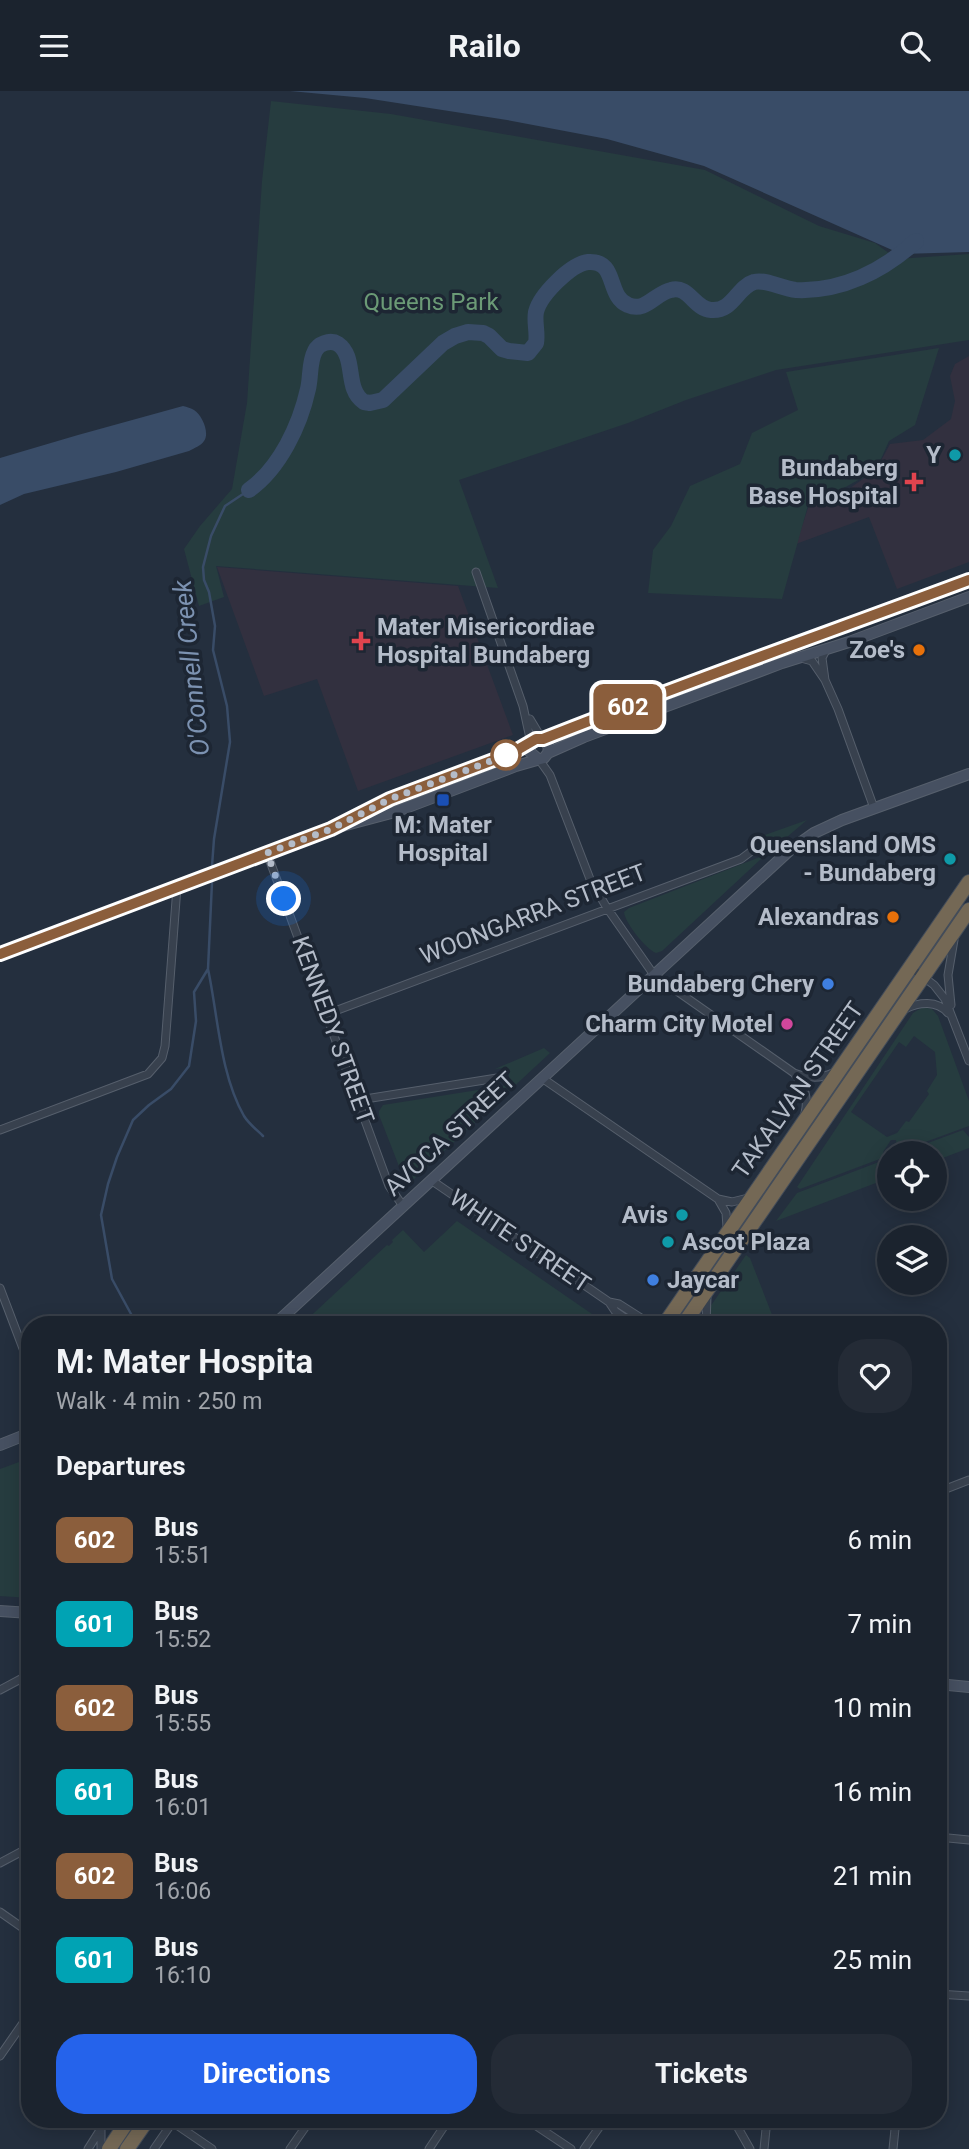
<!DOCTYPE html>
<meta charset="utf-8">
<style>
:root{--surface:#1b232e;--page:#242b36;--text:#f1f3f6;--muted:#a0a4aa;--line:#39404a;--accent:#2563eb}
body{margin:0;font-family:Roboto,sans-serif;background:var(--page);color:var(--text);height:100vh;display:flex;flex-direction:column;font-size:26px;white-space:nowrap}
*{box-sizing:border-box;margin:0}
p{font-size:23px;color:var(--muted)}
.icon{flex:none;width:38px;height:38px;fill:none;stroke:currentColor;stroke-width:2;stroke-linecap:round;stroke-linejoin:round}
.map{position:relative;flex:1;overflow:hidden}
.details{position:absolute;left:21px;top:1225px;width:926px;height:812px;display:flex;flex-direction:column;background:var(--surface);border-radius:28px;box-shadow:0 4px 18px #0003,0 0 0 2px var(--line)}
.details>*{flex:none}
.badge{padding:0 14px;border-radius:10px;font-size:24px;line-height:46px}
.buttons{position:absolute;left:877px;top:1050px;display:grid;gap:14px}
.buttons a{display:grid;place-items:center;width:70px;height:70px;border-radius:50%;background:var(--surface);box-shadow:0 4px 18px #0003,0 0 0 2px var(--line);font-size:35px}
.you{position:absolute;width:35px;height:35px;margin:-18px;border:5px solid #fff;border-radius:50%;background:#1a73e8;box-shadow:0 0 0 10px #1a73e833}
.map>.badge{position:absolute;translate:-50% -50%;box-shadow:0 0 0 4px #fff}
h2{padding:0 35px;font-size:26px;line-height:63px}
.round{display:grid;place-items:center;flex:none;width:74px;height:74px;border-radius:28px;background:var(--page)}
.head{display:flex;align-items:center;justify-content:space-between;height:119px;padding:0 35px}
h1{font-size:33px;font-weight:700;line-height:52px}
.action{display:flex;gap:14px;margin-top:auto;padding:14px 35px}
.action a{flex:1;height:80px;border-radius:28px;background:var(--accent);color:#fff;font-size:28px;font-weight:700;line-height:80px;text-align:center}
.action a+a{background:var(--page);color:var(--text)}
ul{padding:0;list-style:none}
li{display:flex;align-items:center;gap:21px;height:84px;padding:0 35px}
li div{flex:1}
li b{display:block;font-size:26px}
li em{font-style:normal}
li .badge{min-width:77px;font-weight:700;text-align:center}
header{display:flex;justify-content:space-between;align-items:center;height:91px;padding:0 35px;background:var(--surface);font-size:32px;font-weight:700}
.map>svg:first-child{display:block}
.medical{fill:#32303f}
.green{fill:#263c3f;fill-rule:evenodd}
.water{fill:#394c67}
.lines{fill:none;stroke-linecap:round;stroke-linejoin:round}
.stream{stroke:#394c67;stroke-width:2.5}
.river{stroke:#394c67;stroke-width:16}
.street-casing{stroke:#565f6c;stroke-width:9}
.secondary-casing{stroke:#565f6c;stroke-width:12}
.highway-casing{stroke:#434c59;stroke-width:16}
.street{stroke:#38414e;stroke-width:7}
.secondary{stroke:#465061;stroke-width:10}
.highway{stroke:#746855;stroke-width:14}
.line-casing{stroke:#fff;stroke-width:16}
.line{stroke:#8b5e3c;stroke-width:10}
.walk{stroke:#b4bcc9;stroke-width:7;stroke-dasharray:0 12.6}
.culture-dot{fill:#0f9aa8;stroke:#1d2633;stroke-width:2.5}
.health-dot{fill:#e0444e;stroke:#1d2633;stroke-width:2.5}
.food-dot{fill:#e8710a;stroke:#1d2633;stroke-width:2.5}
.stop-dot{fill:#fff;stroke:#8b5e3c;stroke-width:3.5}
.transit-dot{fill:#1a4fb4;stroke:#1d2633;stroke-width:2.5}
.shop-dot{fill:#3f7fe0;stroke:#1d2633;stroke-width:2.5}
.hotel-dot{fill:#d1479c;stroke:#1d2633;stroke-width:2.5}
.labels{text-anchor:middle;stroke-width:7;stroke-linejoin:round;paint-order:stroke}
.park-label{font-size:24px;fill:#6b9a76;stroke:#1d2633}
.poi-label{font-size:24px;font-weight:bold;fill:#b4bcc9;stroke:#1d2633;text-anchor:end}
.street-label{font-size:24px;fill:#b4bcc9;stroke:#1d2633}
.water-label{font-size:26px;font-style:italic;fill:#7c92b1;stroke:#1d2633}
</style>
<header><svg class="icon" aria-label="menu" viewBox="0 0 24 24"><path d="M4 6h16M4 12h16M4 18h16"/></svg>Railo<svg class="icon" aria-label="search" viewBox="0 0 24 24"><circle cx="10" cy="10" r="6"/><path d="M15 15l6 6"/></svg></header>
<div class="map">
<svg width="969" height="2058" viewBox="0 0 969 2058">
<rect width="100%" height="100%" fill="#242f3e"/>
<path class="medical" d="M969 265V471L897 498 869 426 796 453 810 411 837 406 876 379 890 353 923 349 951 328 955 310 950 285 955 273Z
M217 476 458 495 513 644 358 700 317 588 264 605Z"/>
<path class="green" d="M271 10 391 23 705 79 819 135 875 152 897 168 969 163V249L776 279 686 309 628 332 459 389 498 497 216 475 224 506 199 515 184 458 200 435 232 398 247 312 262 90Z
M939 257 915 334 889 350 876 379 835 402 810 407 782 508 648 502 653 459 671 435 690 395 740 373 752 342 798 319 786 281Z
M807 729 761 768 662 860 656 862C646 858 625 832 624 821L629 817 760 766 765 756 762 745Z
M906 899 743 1138 738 1135 857 963Z
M923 916 932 918 938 925 969 1010V1035L898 1061 896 1049H891L883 1061 885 1066 800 1098 797 1096 913 922ZM914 945 935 961 937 984 927 1000 929 1003 909 1031 906 1030 897 1042 887 1046 851 1021 899 951 906 956Z
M544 957 550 962 414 1088 408 1090 404 1088 379 1024V1020L383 1014 503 995 509 990V982L503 977 495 978Z
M963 1039 969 1046V1057L935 1070 934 1062H901Z
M887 1068 889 1071V1087L776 1130 797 1102Z
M457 1130 608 1234H301L387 1154 389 1155 393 1151 392 1149 403 1139 424 1161Z
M746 1164 750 1167 776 1234H709L710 1216Z
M30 1367V1507L0 1505V1378Z"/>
<path class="water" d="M290 0H969V161L901 163 704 75 607 48 507 29 365 7Z
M183 315C187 316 191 317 194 319 202 324 210 342 204 350 201 355 194 357 189 360L116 381 24 403 0 414V367L78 344Z"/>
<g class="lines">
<path class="stream" d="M212 775 214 748 230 651 227 615 213 559 215 535 209 501 204 489 203 476 211 445 225 415 249 399
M208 878C218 925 220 983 244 1025 249 1033 257 1039 263 1045
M137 1234 112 1188 101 1124 108 1093 117 1066 133 1029 149 1014 171 998 189 975 196 930 194 901 208 878 212 791"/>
<path class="river" d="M249 399C280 377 300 334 308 298 311 286 309 271 315 260 318 253 330 248 338 253 357 266 344 298 364 311L370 312 383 309 443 252 455 245 468 241 483 242 489 245 502 258 509 260 528 262 536 252C538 242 534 231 536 221 540 204 571 173 588 171 618 169 606 205 628 214 646 222 655 202 671 199 689 194 694 218 711 219 733 221 737 196 754 191 767 188 782 198 796 199 841 201 883 180 916 150"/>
<g class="street-casing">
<path id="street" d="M476 481 523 615 531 652
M801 567 812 570 825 589 822 567 826 559
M825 589 838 618 874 717
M530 628 542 648
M538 667 550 684 590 788 607 817 654 884 794 982C804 995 809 1006 805 1022
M267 762 389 1095 403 1115
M910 876 934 894 945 908 969 970
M951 914 948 884 954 849
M905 918C919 911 937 909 948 922
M327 923 741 768 753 759
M794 982C808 987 819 988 833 982
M542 987 718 1108 732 1111 748 1107
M359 1009 497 987
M0 1039 148 983 162 967 165 955 177 796
M431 1089 609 1211 619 1213 652 1234
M718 1108 726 1122 727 1136
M0 1197 30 1276
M609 1211 615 1220 635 1234
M706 1234 707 1205
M938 1401 969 1389
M0 1599 30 1583
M938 1746 969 1749
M0 1772 30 1756
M0 1821 30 1842
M938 1903 969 1905
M0 1965 30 1922
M168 2028 212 2058
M526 2028 571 2058
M733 2028 750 2058
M101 2038V2058
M88 2058 107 2028
M154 2058 174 2029
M290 2058 311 2028
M429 2058 449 2028
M584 2058 605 2028
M764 2058 767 2028
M893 2058 896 2028"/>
</g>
<g class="secondary-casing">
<path id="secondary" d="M543 648C684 593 827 541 969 489
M548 662 584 646 782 572 849 551 969 506
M349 728C407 698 472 682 531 653
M0 863 331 738 395 721 516 675 544 667 548 662 549 656 543 648H536L530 655V661L537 667
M274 1234 790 759 814 742 842 729 969 683
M0 1354 30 1342
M0 1520 30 1522
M938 1593 969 1596"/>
</g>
<g class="highway-casing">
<path id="highway" d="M664 1234 969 791
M683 1234 969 819
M109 2058 129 2028
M127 2058 148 2028"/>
</g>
<use href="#street" class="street"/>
<use href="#secondary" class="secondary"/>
<use href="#highway" class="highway"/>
</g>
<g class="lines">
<g class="line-casing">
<path id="line" d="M0 863 331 738 390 708 512 662 536 648H543C684 592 827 542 969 489"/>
</g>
<use href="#line" class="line"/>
<path class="walk" d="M284 808 267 762 331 738 390 708 512 662 506 664"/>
</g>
<g class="culture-dot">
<circle cx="955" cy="364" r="7"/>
<circle cx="950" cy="768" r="7"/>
<circle cx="682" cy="1124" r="7"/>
<circle cx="668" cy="1151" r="7"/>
</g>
<g class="health-dot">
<path d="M910.5 380.5h7v7h7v7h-7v7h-7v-7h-7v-7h7z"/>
<path d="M357.5 539.5h7v7h7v7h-7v7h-7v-7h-7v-7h7z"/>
</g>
<g class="food-dot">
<circle cx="919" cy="559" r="7"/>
<circle cx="893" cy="826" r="7"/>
</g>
<circle class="stop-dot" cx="506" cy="664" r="14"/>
<rect class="transit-dot" x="436" y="702" width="14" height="14" rx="3.5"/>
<g class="shop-dot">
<circle cx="828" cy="893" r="7"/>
<circle cx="653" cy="1189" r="7"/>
</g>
<circle class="hotel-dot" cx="787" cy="933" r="7"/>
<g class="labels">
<g class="park-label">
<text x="431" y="219">Queens Park</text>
</g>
<g class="poi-label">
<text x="941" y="372">Y</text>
<text x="898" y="385">Bundaberg<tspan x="898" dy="28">Base Hospital</tspan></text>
<text x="377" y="544" text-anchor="start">Mater Misericordiae<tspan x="377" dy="28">Hospital Bundaberg</tspan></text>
<text x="905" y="567">Zoe's</text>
<text x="443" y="742" text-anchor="middle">M: Mater<tspan x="443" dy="28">Hospital</tspan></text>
<text x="936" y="762">Queensland OMS<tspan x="936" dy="28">- Bundaberg</tspan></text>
<text x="879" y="834">Alexandras</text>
<text x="814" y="901">Bundaberg Chery</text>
<text x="773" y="941">Charm City Motel</text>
<text x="668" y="1132">Avis</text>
<text x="682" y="1159" text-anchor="start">Ascot Plaza</text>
<text x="667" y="1197" text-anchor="start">Jaycar</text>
</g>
<g class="street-label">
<text transform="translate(533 823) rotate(-21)" y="8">WOONGARRA STREET</text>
<text transform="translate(333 939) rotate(70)" y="8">KENNEDY STREET</text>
<text transform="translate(798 999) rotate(-55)" y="8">TAKALVAN STREET</text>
<text transform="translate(450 1043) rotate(-43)" y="8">AVOCA STREET</text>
<text transform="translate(520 1150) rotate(34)" y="8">WHITE STREET</text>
</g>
<g class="water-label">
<text transform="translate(191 577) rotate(-96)" y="9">O'Connell Creek</text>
</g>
</g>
</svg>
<div class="buttons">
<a><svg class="icon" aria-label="locate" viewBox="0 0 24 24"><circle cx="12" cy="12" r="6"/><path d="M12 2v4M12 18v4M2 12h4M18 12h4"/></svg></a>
<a><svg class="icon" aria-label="layers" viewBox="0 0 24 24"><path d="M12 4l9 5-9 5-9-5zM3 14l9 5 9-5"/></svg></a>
</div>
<div class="you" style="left:284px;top:808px"></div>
<b class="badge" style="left:628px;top:616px;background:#8b5e3c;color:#fff">602</b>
<section class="details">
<div class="head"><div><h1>M: Mater Hospita</h1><p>Walk · 4 min · 250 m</p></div><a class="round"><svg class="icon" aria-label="heart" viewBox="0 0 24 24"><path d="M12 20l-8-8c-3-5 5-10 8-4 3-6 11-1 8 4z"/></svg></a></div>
<h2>Departures</h2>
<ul>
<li><span class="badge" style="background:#8b5e3c;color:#fff">602</span><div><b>Bus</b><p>15:51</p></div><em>6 min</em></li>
<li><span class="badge" style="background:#00a3b4;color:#fff">601</span><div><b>Bus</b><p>15:52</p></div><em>7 min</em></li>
<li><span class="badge" style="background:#8b5e3c;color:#fff">602</span><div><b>Bus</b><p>15:55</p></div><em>10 min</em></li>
<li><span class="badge" style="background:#00a3b4;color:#fff">601</span><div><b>Bus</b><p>16:01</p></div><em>16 min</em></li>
<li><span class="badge" style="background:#8b5e3c;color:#fff">602</span><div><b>Bus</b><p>16:06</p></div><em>21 min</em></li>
<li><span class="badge" style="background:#00a3b4;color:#fff">601</span><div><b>Bus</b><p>16:10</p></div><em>25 min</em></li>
</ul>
<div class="action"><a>Directions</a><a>Tickets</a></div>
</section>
</div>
